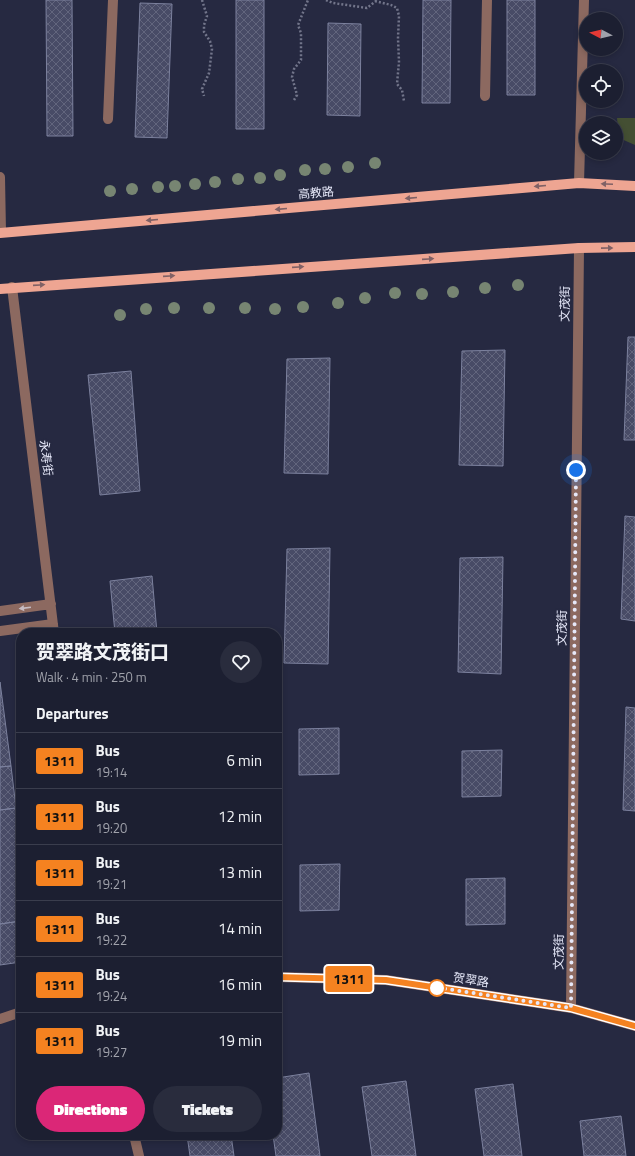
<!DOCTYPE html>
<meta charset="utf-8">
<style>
:root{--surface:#1c1f31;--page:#292c3d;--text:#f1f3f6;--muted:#a0a2ab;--line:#3a3d4d;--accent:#db2777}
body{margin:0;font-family:"Titillium Web","Noto Sans SC",sans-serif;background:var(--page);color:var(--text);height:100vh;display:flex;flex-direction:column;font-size:15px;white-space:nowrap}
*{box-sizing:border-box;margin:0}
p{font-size:13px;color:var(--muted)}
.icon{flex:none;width:22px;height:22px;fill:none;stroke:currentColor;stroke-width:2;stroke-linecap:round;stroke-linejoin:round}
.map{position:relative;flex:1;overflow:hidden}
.panel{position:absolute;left:16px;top:628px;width:266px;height:512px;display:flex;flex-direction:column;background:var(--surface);border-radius:16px;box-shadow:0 2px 6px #0003,0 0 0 1px var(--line)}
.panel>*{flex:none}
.badge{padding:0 8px;border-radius:3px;font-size:14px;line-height:26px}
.needle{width:26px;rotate:277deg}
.buttons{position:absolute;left:579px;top:12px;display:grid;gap:8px}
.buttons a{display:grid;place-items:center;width:44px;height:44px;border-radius:50%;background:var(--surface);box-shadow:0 2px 6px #0003,0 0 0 1px var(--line);font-size:20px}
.you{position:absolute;width:20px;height:20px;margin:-10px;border:3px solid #fff;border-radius:50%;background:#1a73e8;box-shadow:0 0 0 6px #1a73e833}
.map>.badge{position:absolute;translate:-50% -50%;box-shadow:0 0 0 2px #fff}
h2{padding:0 20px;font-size:15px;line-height:36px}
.round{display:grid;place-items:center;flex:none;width:42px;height:42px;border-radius:21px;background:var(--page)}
.headline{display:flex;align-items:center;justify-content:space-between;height:68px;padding:0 20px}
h1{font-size:19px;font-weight:800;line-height:30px}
.action{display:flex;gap:8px;margin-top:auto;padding:8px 20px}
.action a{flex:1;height:46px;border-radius:24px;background:var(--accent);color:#fff;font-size:16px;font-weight:800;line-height:46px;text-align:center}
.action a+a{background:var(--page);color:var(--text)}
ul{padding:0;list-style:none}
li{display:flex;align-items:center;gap:12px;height:56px;padding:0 20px;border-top:1px solid var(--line)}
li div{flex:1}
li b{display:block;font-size:15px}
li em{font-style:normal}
li .badge{min-width:44px;font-weight:700;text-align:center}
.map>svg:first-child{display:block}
.grass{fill:#444f33}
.building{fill:url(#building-cross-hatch);stroke:#7c819e}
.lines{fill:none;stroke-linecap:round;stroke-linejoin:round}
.path{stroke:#72758a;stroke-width:2.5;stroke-dasharray:2 2;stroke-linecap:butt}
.minor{stroke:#8c6960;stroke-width:10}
.major{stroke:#eea592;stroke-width:10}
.tree{fill:#778572}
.oneway{fill:#806165}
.oneway2{fill:#c6bcc3}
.line-casing{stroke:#fff;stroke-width:9}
.line{stroke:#f58220;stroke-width:6}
.walk{stroke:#e6e8f9;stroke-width:4;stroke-dasharray:0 7.2}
.stop-dot{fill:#fff;stroke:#f58220;stroke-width:2}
.labels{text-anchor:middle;stroke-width:4;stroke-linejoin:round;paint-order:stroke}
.street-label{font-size:12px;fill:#e6e8f9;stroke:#262941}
</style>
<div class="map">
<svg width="635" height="1156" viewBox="0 0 635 1156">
<defs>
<pattern id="building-cross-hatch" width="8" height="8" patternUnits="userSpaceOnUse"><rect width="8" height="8" fill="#484b66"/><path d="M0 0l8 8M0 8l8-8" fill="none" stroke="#62657d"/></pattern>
</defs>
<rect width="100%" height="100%" fill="#262941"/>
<path class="grass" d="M617 118H635V145L619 138Z"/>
<path class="building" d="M46 0H72L73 136H47Z
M236 0H264V129H236Z
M423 0H451L450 103H422Z
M507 0H535V95H507Z
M140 3 172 4 167 138 135 137Z
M328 23 361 24 360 116 327 115Z
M628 337H635V440H624Z
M505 350 503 466 459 465 462 351Z
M330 358 328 474 284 473 287 359Z
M131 371 140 491 100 495 88 375Z
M625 516 635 517V621L621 619Z
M330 548 328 664 284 663 287 549Z
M503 557 501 674 458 672 460 558Z
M152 576 157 633H115L110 581Z
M0 682 11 766 0 767Z
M626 707 635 708V811L623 810Z
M339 728V774L299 775V729Z
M502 750 501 796 462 797V751Z
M11 766 16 808 0 810V767Z
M16 808 21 846V921L0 924V810Z
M340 864 339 910 300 911V865Z
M505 878V924L466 925V879Z
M21 921V962L0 965V924Z
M309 1073 320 1156H276L273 1135H277V1078Z
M406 1081 416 1156H372L362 1087Z
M513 1084 522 1156H484L475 1089Z
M621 1116 626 1156H584L580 1121Z
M187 1135H231L234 1156H190Z"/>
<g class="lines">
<path class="path" d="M202 0 207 16 204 25V32L210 41 212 49 209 73 202 89 204 96
M326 0 333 3 367 8 376 1
M375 1 391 5 397 8 399 16 398 38 399 62 397 84 402 90 404 101
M294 100 297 95 292 77 294 69 301 60V33L298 25 308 0"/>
<path class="minor" d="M485 96 487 0
M108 119 113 0
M0 177 1 232
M579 183 584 0
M12 287 54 633
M0 611 51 604
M0 631 53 624
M277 977 386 980 571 1008 635 1026
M571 1008 579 248
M0 1019 21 1012
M134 1135 139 1156"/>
<path class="major" d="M0 233 579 183 635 186
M0 289 579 248 635 247"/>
</g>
<g class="tree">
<circle cx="375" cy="163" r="6"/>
<circle cx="348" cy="167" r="6"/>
<circle cx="325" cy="169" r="6"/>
<circle cx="305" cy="170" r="6"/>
<circle cx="280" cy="175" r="6"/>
<circle cx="260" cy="178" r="6"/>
<circle cx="238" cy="179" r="6"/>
<circle cx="215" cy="182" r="6"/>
<circle cx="195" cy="184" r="6"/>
<circle cx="175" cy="186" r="6"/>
<circle cx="158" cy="187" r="6"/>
<circle cx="132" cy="189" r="6"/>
<circle cx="110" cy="191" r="6"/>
<circle cx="518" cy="285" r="6"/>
<circle cx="485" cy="288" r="6"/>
<circle cx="453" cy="292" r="6"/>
<circle cx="395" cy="293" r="6"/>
<circle cx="422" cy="294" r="6"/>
<circle cx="365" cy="298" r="6"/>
<circle cx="338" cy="303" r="6"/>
<circle cx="303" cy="307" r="6"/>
<circle cx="174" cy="308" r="6"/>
<circle cx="209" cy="308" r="6"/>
<circle cx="245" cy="308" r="6"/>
<circle cx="146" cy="309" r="6"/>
<circle cx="275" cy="309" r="6"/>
<circle cx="120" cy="315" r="6"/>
</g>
<defs><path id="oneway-solid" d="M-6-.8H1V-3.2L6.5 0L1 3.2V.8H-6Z"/></defs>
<g class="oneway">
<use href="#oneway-solid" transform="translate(607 184) rotate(-177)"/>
<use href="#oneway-solid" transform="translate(540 186) rotate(175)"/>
<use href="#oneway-solid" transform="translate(411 198) rotate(175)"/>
<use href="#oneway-solid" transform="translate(281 209) rotate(175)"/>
<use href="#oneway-solid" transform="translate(152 220) rotate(175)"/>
<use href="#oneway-solid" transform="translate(607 248) rotate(-1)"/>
<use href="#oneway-solid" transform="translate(428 259) rotate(-4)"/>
<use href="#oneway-solid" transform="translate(298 267) rotate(-4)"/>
<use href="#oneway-solid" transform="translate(169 276) rotate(-4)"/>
<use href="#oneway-solid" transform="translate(39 285) rotate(-4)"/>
</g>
<use class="oneway2" href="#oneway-solid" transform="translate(25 608) rotate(173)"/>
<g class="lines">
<g class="line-casing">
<path id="line" d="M277 977 386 980 571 1008 635 1026"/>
</g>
<use href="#line" class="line"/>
<path class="walk" d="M437 988 434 987 571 1008 576 470"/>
</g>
<circle class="stop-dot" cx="437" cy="988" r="8"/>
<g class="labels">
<g class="street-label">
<text transform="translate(316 193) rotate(-5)" y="4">高教路</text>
<text transform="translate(565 304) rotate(-89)" y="4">文茂街</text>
<text transform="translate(46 458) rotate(83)" y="4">永寿街</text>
<text transform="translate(562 628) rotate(-89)" y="4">文茂街</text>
<text transform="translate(559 952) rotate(-89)" y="4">文茂街</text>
<text transform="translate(471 980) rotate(9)" y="4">贺翠路</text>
</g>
</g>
</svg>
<div class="buttons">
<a><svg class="needle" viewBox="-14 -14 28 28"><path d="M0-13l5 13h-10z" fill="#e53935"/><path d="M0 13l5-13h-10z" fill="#a0a2ab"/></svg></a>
<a><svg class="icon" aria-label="locate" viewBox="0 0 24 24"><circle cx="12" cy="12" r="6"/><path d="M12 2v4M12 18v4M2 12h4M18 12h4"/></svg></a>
<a><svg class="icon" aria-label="layers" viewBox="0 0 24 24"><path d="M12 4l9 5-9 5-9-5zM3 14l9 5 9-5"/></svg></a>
</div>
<div class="you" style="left:576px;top:470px"></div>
<b class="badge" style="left:349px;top:979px;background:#f58220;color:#111">1311</b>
<section class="panel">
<div class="headline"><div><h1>贺翠路文茂街口</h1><p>Walk · 4 min · 250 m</p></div><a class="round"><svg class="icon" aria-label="heart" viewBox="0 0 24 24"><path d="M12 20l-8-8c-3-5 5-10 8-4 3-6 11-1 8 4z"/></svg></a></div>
<h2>Departures</h2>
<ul>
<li><span class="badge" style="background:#f58220;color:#111">1311</span><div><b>Bus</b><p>19:14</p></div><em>6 min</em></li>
<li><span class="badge" style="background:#f58220;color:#111">1311</span><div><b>Bus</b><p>19:20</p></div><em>12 min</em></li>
<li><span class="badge" style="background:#f58220;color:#111">1311</span><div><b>Bus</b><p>19:21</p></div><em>13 min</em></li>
<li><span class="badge" style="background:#f58220;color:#111">1311</span><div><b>Bus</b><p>19:22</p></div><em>14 min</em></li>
<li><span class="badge" style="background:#f58220;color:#111">1311</span><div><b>Bus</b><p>19:24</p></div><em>16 min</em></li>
<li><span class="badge" style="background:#f58220;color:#111">1311</span><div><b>Bus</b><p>19:27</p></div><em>19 min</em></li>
</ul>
<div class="action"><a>Directions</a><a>Tickets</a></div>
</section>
</div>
